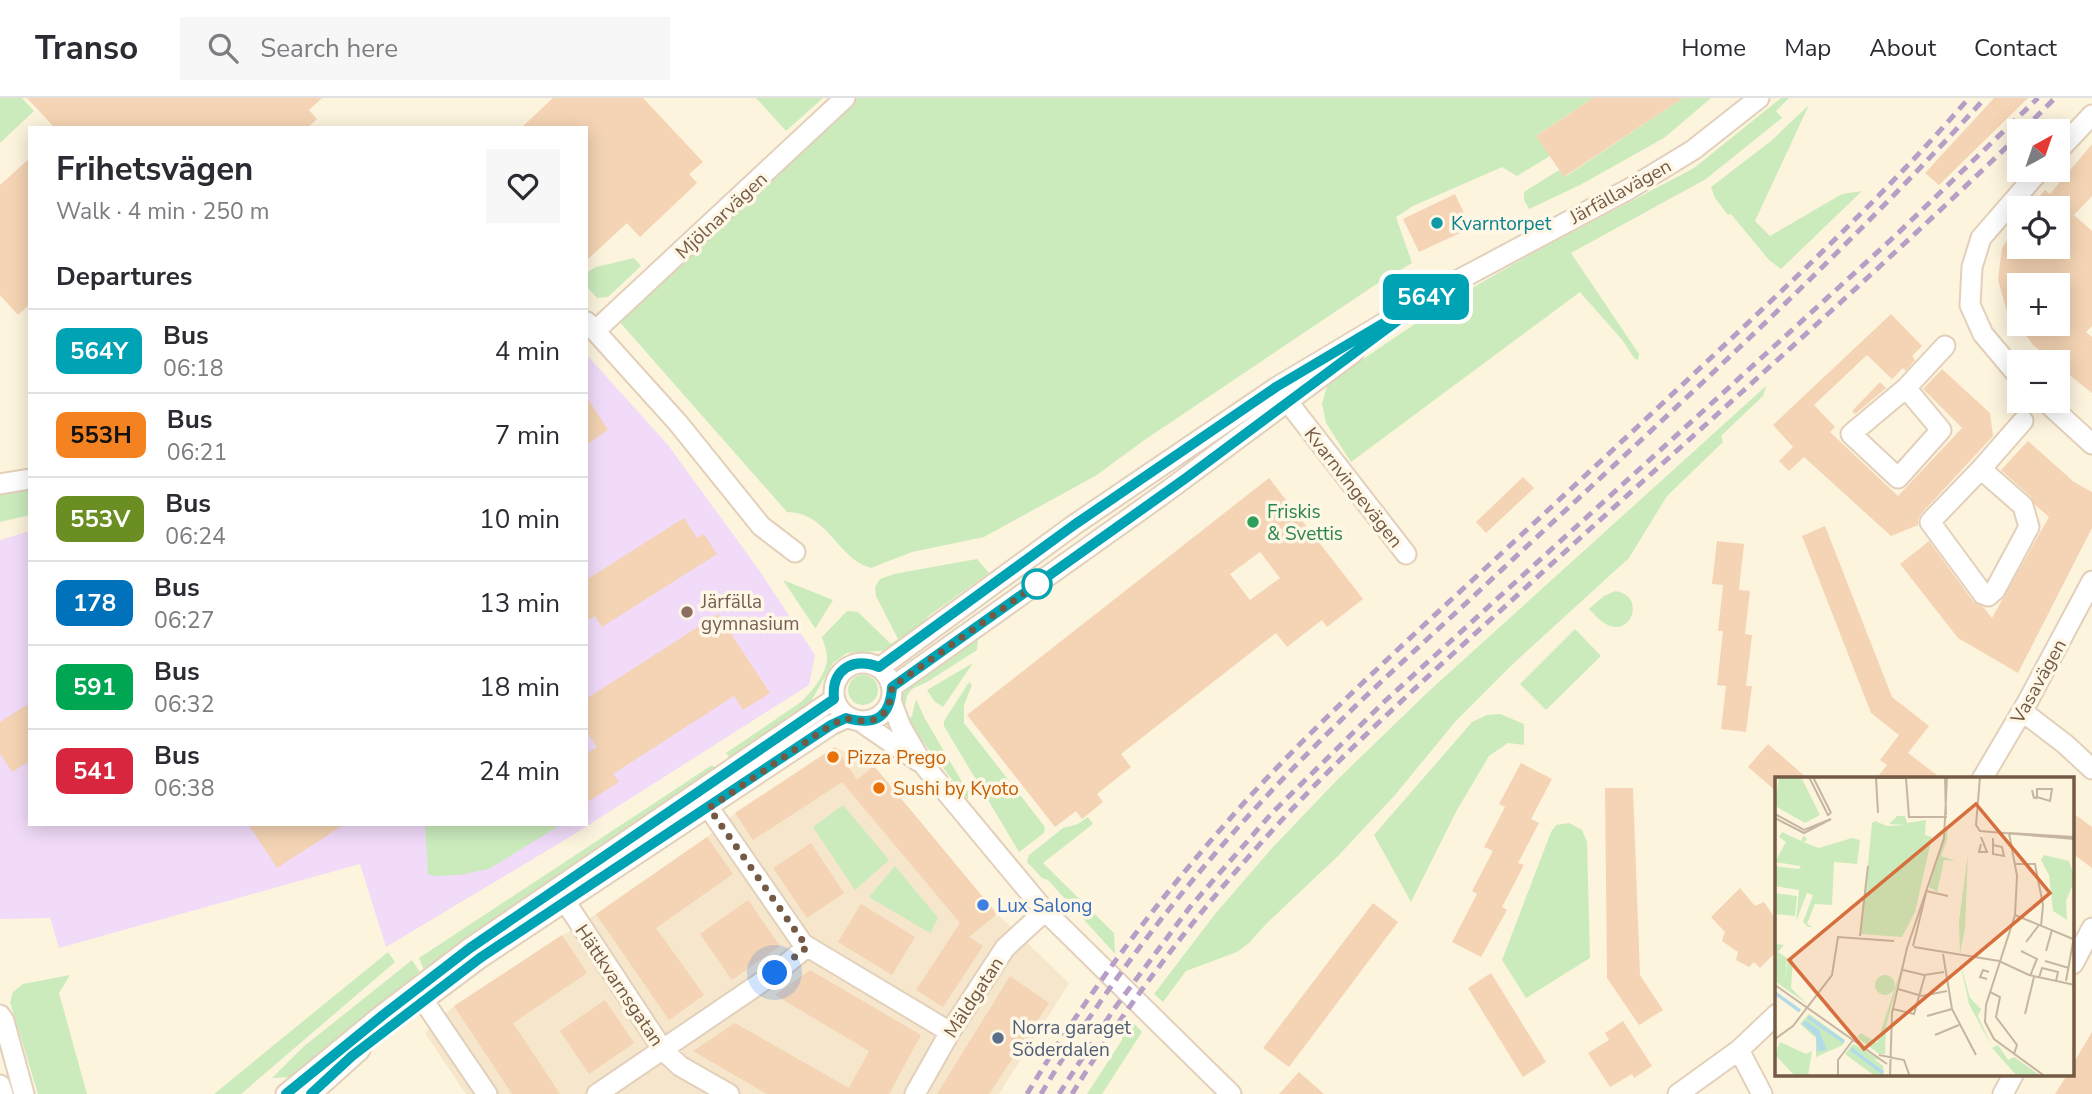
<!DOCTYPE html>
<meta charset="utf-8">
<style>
:root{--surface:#fff;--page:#f7f7f7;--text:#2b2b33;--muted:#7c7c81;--line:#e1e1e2}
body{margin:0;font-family:"Nunito Sans",sans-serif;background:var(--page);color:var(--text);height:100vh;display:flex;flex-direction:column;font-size:26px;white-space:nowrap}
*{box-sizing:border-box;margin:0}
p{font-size:23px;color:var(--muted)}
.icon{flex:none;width:38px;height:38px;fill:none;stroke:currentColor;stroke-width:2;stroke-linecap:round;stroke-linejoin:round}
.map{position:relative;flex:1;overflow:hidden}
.details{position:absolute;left:28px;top:28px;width:560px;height:700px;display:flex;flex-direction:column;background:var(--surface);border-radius:0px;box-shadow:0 4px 18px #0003}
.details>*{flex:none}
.badge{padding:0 14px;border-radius:10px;font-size:24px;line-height:46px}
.needle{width:46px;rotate:40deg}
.buttons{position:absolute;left:2007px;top:21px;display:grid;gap:14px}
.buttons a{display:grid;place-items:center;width:63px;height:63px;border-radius:0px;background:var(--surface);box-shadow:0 4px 18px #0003;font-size:35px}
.you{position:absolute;width:35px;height:35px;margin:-18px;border:5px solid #fff;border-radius:50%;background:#1a73e8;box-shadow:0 0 0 10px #1a73e833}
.map>.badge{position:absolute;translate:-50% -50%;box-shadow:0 0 0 4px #fff}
h2{padding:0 28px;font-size:26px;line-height:63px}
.round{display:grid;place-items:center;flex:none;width:74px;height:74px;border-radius:0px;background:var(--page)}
.overview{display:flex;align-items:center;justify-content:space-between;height:119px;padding:0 28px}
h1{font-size:33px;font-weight:700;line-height:52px}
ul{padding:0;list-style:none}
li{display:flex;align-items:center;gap:21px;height:84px;padding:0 28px;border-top:2px solid var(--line)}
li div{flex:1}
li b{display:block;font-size:26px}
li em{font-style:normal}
li .badge{min-width:77px;font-weight:700;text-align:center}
header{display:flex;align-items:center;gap:42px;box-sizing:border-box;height:98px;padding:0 35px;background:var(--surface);border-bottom:2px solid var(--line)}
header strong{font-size:33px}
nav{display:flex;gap:38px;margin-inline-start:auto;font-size:24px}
.search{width:490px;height:63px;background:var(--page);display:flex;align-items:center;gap:18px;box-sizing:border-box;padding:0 24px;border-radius:0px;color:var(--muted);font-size:26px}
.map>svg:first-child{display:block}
.residential{fill:#f5e6cc}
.education{fill:#f1dbf9}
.green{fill:#cbebbd}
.building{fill:#f4d4b4;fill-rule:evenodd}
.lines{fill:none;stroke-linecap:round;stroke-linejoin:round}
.minor-casing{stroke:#e2d0ba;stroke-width:23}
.minor{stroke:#fff;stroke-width:19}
.rail{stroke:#b79ec6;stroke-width:5;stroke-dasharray:10 7;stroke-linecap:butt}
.line-casing{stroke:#fff;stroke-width:16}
.line{stroke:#00a3b4;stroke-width:10}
.walk{stroke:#745a45;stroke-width:7;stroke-dasharray:0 12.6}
.culture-dot{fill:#0f9aa8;stroke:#fff7e6;stroke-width:2.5}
.leisure-dot{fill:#2e9e5b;stroke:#fff7e6;stroke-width:2.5}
.stop-dot{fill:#fff;stroke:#00a3b4;stroke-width:3.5}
.education-dot{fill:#8d6e63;stroke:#fff7e6;stroke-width:2.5}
.food-dot{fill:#e8710a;stroke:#fff7e6;stroke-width:2.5}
.shop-dot{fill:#3f7fe0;stroke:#fff7e6;stroke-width:2.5}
.service-dot{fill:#5c6f8a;stroke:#fff7e6;stroke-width:2.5}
.labels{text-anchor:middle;stroke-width:7;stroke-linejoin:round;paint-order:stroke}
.street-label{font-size:19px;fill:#745a45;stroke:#fff7e6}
.culture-label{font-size:19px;fill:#0d838f;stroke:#fff7e6;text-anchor:start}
.leisure-label{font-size:19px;fill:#27864d;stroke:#fff7e6;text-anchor:start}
.education-label{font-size:19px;fill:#785e54;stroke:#fff7e6;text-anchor:start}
.food-label{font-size:19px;fill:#c56008;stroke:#fff7e6;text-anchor:start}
.shop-label{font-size:19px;fill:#366cbe;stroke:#fff7e6;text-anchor:start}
.service-label{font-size:19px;fill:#4e5e75;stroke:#fff7e6;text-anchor:start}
.inset-river{fill:none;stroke:#b2dbe7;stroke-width:3.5}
.inset-road{fill:none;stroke:#c6b6a1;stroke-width:2}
.view{fill:#d66f3d;fill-opacity:0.15;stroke:#d66f3d;stroke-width:3.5}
.inset-edge{fill:none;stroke:#745a45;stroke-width:3.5}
</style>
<header>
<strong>Transo</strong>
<div class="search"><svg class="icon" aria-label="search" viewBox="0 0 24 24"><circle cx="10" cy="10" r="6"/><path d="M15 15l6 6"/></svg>Search here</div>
<nav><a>Home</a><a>Map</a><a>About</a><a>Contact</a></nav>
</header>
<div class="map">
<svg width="2092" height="996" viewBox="0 0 2092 996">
<rect width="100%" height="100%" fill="#fdf4de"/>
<path class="residential" d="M835 649 874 668 997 816 1069 885 999 996H466L425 935 454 908 596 816 707 739 735 715Z"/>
<path class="education" d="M586 256 668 347 759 472 815 557 809 587 568 740 386 849 360 766 59 850 50 820 0 821V442L30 433V726H586Z"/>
<path class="green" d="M0 0H22L34 13 0 45Z
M756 0H823L786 33Z
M849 0H1593L1537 37 1550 58 1517 78 1502 69 1413 108 1396 119 1412 165 1375 187 1143 343 1097 377 984 439 912 454 871 470C866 468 860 466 856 463 831 444 822 415 787 414L617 221Z
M1683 0H1711L1664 40 1580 87 1529 111 1524 102V94L1559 72 1565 79Z
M1781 0H1789L1776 13 1782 20 1706 81 1571 155 1639 256 1638 262 1634 260 1623 243 1580 194 1351 364 1326 325 1322 306 1327 288 1350 270 1444 206 1533 155 1694 70Z
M1809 7 1755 123 1770 138 1842 96 1862 93 1781 171 1769 162 1731 116 1728 117 1715 100 1711 89 1771 43Z
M634 160 641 168 608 199 597 200 586 188V175L596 169Z
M1766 288 1763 298 1721 338 1723 344 1667 398 1629 460 1516 563 1455 624 1395 697 1337 759 1267 825 1248 846 1237 854 1186 873 1163 904 1154 896 1215 816 1273 749 1338 681 1428 594Z
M30 388V417L0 424V394Z
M977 461 989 475 930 517 903 546 894 552 847 555 833 565 810 605 731 662 726 655 801 604C812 593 824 579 827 563 828 556 824 546 822 539L847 513 858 514 891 546 898 541 876 498 875 489 880 481 894 476Z
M783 482 833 502 815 531V530Z
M1615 493C1647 497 1631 541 1606 526 1600 523 1594 516 1589 511L1604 498Z
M1575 531 1601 558 1546 612 1520 586Z
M978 541 977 552 927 584 912 591 907 598 904 615 900 608C901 603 902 597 904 592 918 566 953 554 978 541Z
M973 565 943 609 934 603 927 592Z
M848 592a15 15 0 1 1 30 0a15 15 0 1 1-30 0Z
M969 584 972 587 964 607V625L1045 729 1044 735 1019 754 944 628V623Z
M916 601 924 619 968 694V701H967L907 623 912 618Z
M1500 616 1524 626V647L1508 645 1489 658 1457 712 1411 804 1374 737 1472 624 1487 617Z
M712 667 719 676 426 877 419 860Z
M843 707 889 762 855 792 813 729Z
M1088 719 1093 726 1043 765 1114 835 1115 856 1048 782 1042 780 1027 764 1029 757 1063 730 1078 726Z
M1569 725 1582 732 1587 744 1590 860 1526 900 1502 862 1551 734 1556 727Z
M425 726H562L489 771 459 777 433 778 428 776Z
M895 768 938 820 930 835 869 799Z
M388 854 395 864 241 996H214Z
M412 862 423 879 295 979 272 980 303 949Z
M70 877 59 895 87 996H38L10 904 13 894 23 886Z
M1131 922 1142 934 1102 996H1087L1122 942V934Z"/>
<path class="building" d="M27 0H322L309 12 317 21 307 30H55Z
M553 0H643L703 64 689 76 697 85 640 139 627 125 586 163V30H521Z
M1593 0H1683L1564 79 1536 38Z
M1994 0H2028L1939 87 1925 75Z
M2092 46V98L2074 117 2092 133V228L2086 234 2092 239V295L2058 268V264H2054L2033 247 2006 210 1998 182 2002 150 2020 123V149H2058V110H2030L2045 92 2050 96ZM2020 187H2058V226H2020Z
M30 60V206L18 217 0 197V87Z
M1455 96 1471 130 1419 154 1403 121Z
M1891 216 1922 248 1912 258 1915 262 1906 273 1903 270 1892 281 1867 257 1814 307 1835 329 1830 334 1898 398 1962 330 1923 291 1942 271 1990 315 1993 338 1921 416 1918 421V427L1891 438 1804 359 1789 373 1779 363 1793 349 1773 327Z
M1880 284 1886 290 1855 316 1852 313Z
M586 298 608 332 586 347Z
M2028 343 2074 384 2092 394V430L2018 575 1958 540 1900 466 1929 443 1973 503 1984 510 1992 520 2049 419 2035 407 2031 399 2001 372Z
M1523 379 1534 390 1486 435 1476 424Z
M1269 380 1363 501 1327 529 1322 522 1287 549 1276 535 1121 656 1131 669 1097 696 1103 704 1082 721 1076 713 1055 729 967 617ZM1260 454 1280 480 1250 502 1230 476Z
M684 420 697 440 704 436 717 456 602 529 595 518 586 523V482Z
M1825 428 1892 599 1929 628 1908 655 1942 681H1876L1887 667 1880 662 1899 637 1871 615 1802 438Z
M1717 443 1744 446 1739 492 1750 493 1745 536 1752 537 1746 588H1752L1746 634 1721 631 1726 588 1717 587 1723 533H1718L1723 487 1712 486Z
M718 516 770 595 743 612 734 598 613 676 619 684 586 705V656L597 649 586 633V601Z
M30 605V663L12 674 0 656V624Z
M1768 646 1808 681H1777V694L1748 669Z
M835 649 857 682 874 668 997 816 969 839 983 848 943 909 916 892 960 825 842 684 753 742 735 715Z
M1521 665 1552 681 1531 721 1539 725 1518 765 1524 767 1502 809 1507 812 1481 859 1452 844 1477 796 1472 793 1493 753 1484 749 1505 709 1499 706Z
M1605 690H1633L1640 877 1663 912 1639 927 1607 880Z
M2073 715 2092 729V770L2073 756Z
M248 726H345L277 770Z
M707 739 733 776 656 830 704 897 669 922 596 816Z
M811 745 844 795 807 820 773 770Z
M1740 790 1755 808 1764 804 1777 823V853L1760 870 1754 864 1749 869 1736 862 1738 854 1722 843 1725 834 1711 819Z
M748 802 780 848 732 882 700 836Z
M1373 805 1398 824 1289 969 1263 950Z
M861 806 915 839 892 877 838 844Z
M562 837 587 875 513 925 560 996H512L454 908Z
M810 872 921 937 889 996H767L693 953 735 925 849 990 869 953 775 897Z
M1491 875 1546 964 1523 979 1468 890Z
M1010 878 1049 905 989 996H937Z
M605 902 634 945 589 976 560 933Z
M1623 923 1652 968 1634 980 1632 976 1610 989 1588 955 1609 942 1605 935Z
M2092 934V996H2055L2067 977H2073V966Z
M1299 974 1324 996H1279Z"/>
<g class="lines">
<g class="minor-casing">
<path id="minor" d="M2058 53 2092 17
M587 224 678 325 761 428 795 454
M595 233 845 0
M2020 280 1983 236 1970 207 1972 169 1981 140 2040 72
M1906 290 1851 336 1898 380 1941 332 1906 290 1945 248
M1281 295 1406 456
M2045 303 2092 346
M1981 371 1930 424 1983 496 1988 498 1995 492 2029 429 2023 408 1981 371 2023 323
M0 386 30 381
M834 594a29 29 0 1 1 58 0a29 29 0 1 1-58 0Z
M879 570 1074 427 1277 289 1436 194 1629 91 1693 52 1759 0
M892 589 1166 394 1353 255
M891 603 901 629 922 665 1045 813 1231 996
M2022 613 2065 646 2092 671
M861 624 918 663
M1982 681 2028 603 2092 483
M702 700 803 846 950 934
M559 794 663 952 680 968 729 996
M2073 866 2092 830
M417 893 487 996
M428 899 480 860 831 627 846 620
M0 917 4 923 24 996
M1739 952 1762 996
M0 987 3 996
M286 996 382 917 470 850 834 601
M311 996 360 952
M597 996 775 875 807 849
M915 996 950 934 1005 850 1045 813
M1678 996 1739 952 1777 916
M2003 996 2013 977"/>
</g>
<use href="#minor" class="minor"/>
<path class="rail" d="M2022 33 2055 0
M1027 996C1085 899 1153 808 1227 724 1297 644 1376 572 1453 500 1541 419 1629 337 1716 255 1803 173 1891 90 1969 0
M1041 996C1116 870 1210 753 1314 649 1372 590 1435 535 1495 478 1662 322 1832 169 1985 0
M1059 996 1114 911 1190 809 1272 715 1385 603 1894 139 2038 0
M1072 996C1142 882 1227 777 1320 682 1389 612 1462 548 1534 482 1696 334 1862 189 2020 36"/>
</g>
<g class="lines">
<g class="line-casing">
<path id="line" d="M286 996 383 917 470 850 834 601C831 571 853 559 879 569L1074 427 1276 289 1436 194 1186 380 892 589C890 620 875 628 846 620L831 627 480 860 352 958 311 996"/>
</g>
<use href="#line" class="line"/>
<path class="walk" d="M775 875 807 849 709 710 831 627 846 620C875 628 890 620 892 589L1040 484 1037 486"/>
</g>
<circle class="culture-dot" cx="1437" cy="125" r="7"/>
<circle class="leisure-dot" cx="1253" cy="424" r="7"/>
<circle class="stop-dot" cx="1037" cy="486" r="14"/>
<circle class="education-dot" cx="687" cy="514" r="7"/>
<g class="food-dot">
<circle cx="833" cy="659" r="7"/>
<circle cx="879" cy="690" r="7"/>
</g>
<circle class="shop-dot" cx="983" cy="807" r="7"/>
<circle class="service-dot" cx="998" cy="940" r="7"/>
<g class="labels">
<g class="street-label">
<text transform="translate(1620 93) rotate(-29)" y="7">Järfällavägen</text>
<text transform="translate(721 117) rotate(-43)" y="7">Mjölnarvägen</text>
<text transform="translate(1354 389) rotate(52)" y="7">Kvarnvingevägen</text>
<text transform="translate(2038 583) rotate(-61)" y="7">Vasavägen</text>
<text transform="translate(620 887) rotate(56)" y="7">Hättkvarnsgatan</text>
<text transform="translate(973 899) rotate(-57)" y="7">Mäldgatan</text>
</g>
<g class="culture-label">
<text x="1451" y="132">Kvarntorpet</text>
</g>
<g class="leisure-label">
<text x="1267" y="420">Friskis<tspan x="1267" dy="22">&amp; Svettis</tspan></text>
</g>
<g class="education-label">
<text x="701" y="510">Järfälla<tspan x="701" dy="22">gymnasium</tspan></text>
</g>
<g class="food-label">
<text x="847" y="666">Pizza Prego</text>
<text x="893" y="697">Sushi by Kyoto</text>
</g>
<g class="shop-label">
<text x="997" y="814">Lux Salong</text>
</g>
<g class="service-label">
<text x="1012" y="936">Norra garaget<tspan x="1012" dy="22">Söderdalen</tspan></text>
</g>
</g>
<g transform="translate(1775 679)">
<rect width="299" height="299" fill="#fdf4de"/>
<path d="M4 0H26L45 38 30 46 0 29ZM122 39H130L132 46 151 43 150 58 157 60 140 135 127 160 86 157 97 46 100 44 112 49 131 48 114 47ZM173 47 172 63 166 79 180 84 169 83 162 115 154 110ZM7 55 26 64 29 58 32 63 28 65 44 71 77 61 85 63 82 87 59 85 57 128 40 127 32 147 38 150H33L28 145 38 118 32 116 21 145 24 113 0 109V89L24 92 26 89 0 85 11 65 4 60ZM193 77 190 151 185 177 184 144ZM269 78 294 84 300 102 291 124 292 143 278 134 274 98 266 83ZM0 116 22 119 20 139 0 137ZM0 167 9 168 3 175 12 181 10 203 13 181 18 182 16 211 32 227 0 204ZM184 181 195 221 206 232 203 239 217 270 194 227ZM127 189 111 250 110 277H104L82 260 86 256 102 266ZM100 208a10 10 0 1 1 20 0a10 10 0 1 1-20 0ZM34 237 70 263 68 268 41 280V261L25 247ZM5 265 31 277 37 274 33 299H20L0 278ZM78 267 109 284 99 282 108 289 109 299H100L70 277ZM223 268 233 283 239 280 266 299H242L217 271Z" fill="#cbebbd"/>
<path d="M30 243 44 253 52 273 42 274 41 259 27 247Z" fill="#b2dbe7"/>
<path class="inset-river" d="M0 216 25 234M33 240 69 265M76 272 108 296"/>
<path class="inset-road" d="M34 0 53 38 56 36M38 0 56 36M170 0 171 38M205 0 201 48 205 54 300 62M257 13 259 21 262 20 275 24 277 12H262V20L261 22M103 36 101 1H131L134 40H172M0 37 29 53 56 42M0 41 29 56 56 42M234 56 242 99 240 138 211 228 210 245 219 262 271 300M234 56 300 60M206 67 204 75H212L206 60M218 68V77L229 79 227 70 218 68V61M240 87H260L268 128 266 149M151 114 173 119M240 138 298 162M85 159 93 89M251 165 264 148M138 169 151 116M139 170 224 184 254 198 300 208M246 174 262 182 255 199M271 174 277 153M168 177 177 232 201 278M270 184 294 191M128 193 149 198 169 195M264 201 267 191 283 195 281 204M212 202 205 200 208 193 214 195M291 204 300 154M0 208 112 287M123 212 147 219 172 214M215 215 225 220 221 240 242 268 239 277M118 232 139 237 150 198M250 237 259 200M152 239 177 232M160 258 184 248M0 262 18 249 57 198 63 160 119 164M104 278 129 283 135 300M63 300V283L78 263M115 300 117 236 132 171 169 61 172 0"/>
<path class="view" d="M201 27 275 116 89 272 14 183Z"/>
<rect width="299" height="299" class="inset-edge"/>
</g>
</svg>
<div class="buttons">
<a><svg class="needle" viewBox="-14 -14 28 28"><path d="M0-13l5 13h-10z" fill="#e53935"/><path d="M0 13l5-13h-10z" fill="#7c7c81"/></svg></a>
<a><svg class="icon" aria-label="locate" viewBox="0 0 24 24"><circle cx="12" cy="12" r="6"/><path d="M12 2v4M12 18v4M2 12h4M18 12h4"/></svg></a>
<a>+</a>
<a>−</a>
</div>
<div class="you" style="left:775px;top:875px"></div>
<b class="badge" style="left:1426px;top:199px;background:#00a3b4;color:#fff">564Y</b>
<section class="details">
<div class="overview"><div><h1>Frihetsvägen</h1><p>Walk · 4 min · 250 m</p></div><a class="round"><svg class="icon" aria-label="heart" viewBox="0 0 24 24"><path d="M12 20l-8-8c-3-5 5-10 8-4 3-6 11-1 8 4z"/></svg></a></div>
<h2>Departures</h2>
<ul>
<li><span class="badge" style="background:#00a3b4;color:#fff">564Y</span><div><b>Bus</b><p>06:18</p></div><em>4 min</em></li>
<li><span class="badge" style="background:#f58220;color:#111">553H</span><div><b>Bus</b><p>06:21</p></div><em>7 min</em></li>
<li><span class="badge" style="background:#6b8e23;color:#fff">553V</span><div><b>Bus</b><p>06:24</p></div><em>10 min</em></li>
<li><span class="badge" style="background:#0072bc;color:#fff">178</span><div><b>Bus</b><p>06:27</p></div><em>13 min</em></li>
<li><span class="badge" style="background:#00a651;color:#fff">591</span><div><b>Bus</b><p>06:32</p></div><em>18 min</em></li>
<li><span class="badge" style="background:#d7263d;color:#fff">541</span><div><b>Bus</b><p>06:38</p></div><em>24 min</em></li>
</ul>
</section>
</div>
